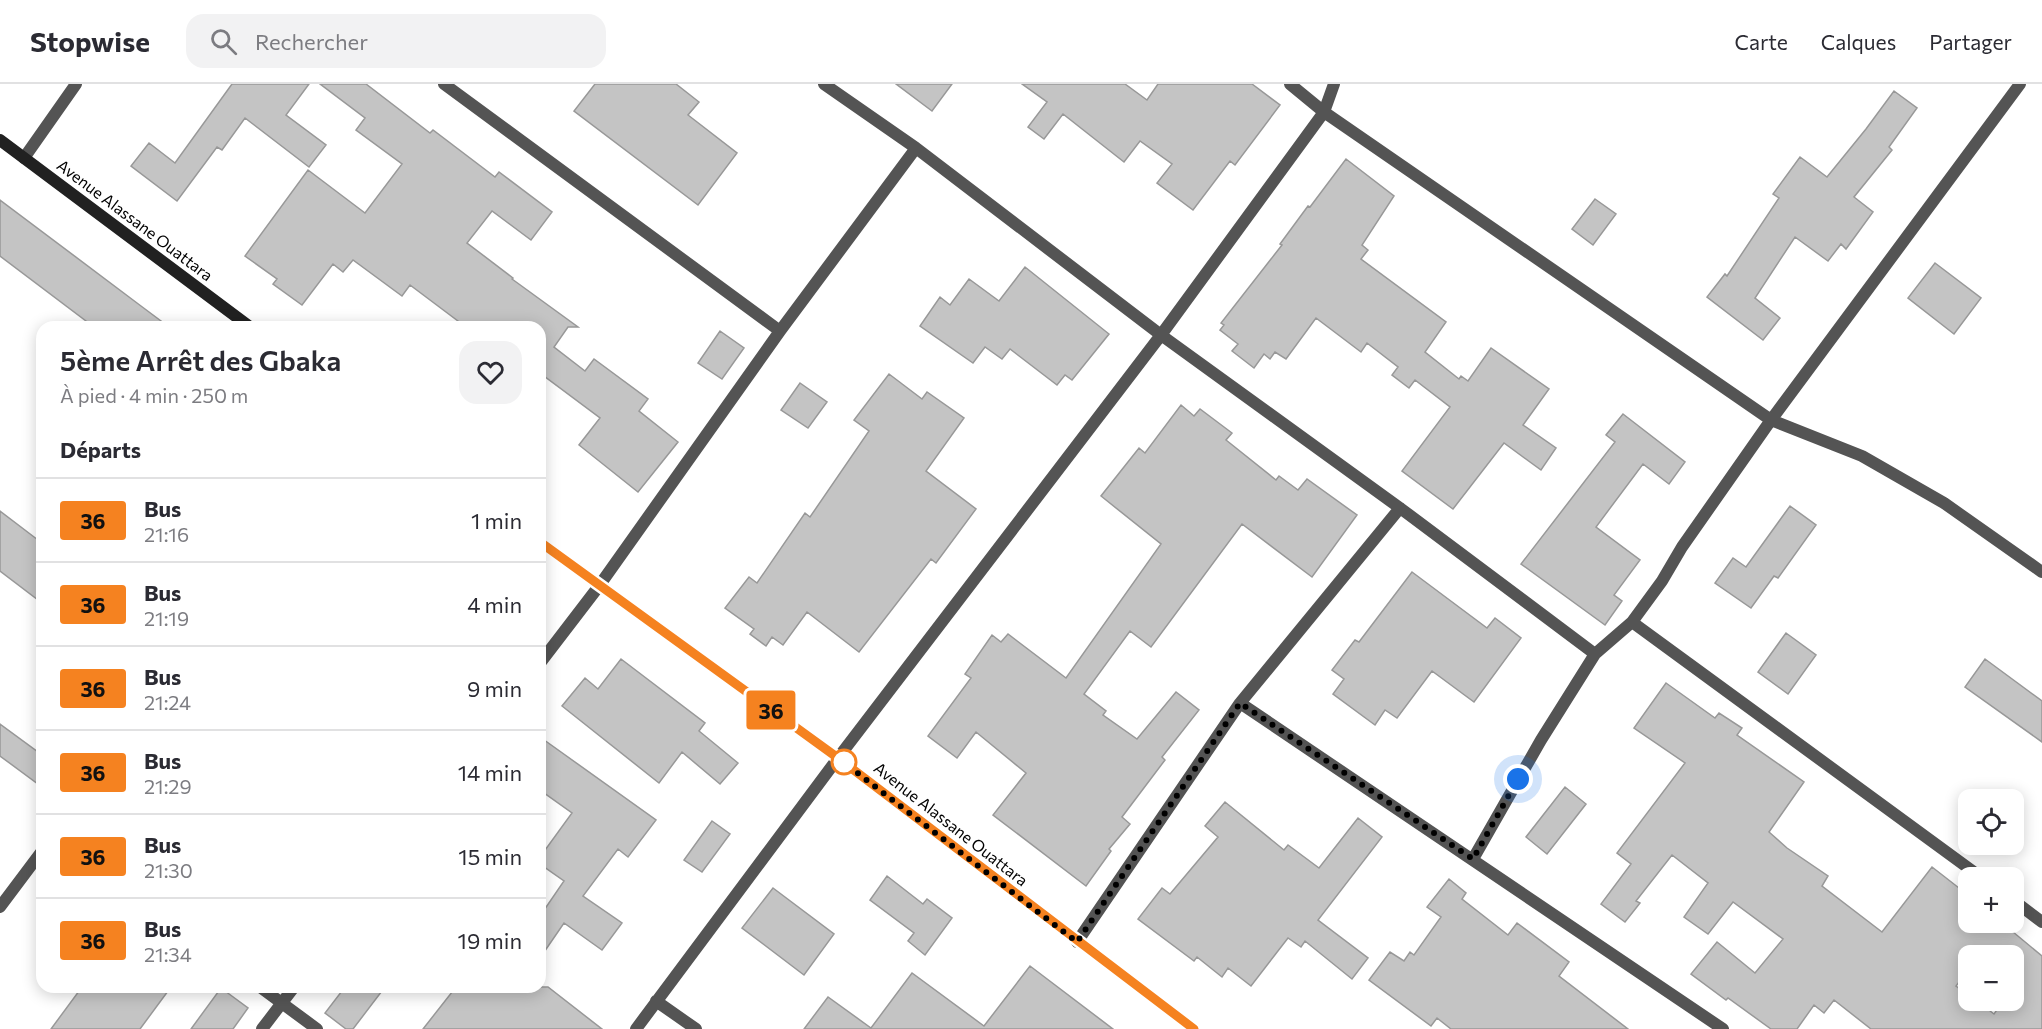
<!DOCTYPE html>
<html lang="fr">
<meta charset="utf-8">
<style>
:root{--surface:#fff;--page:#f2f2f3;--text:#2b2b33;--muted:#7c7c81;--line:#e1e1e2}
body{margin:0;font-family:Commissioner,sans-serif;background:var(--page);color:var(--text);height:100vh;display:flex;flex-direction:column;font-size:22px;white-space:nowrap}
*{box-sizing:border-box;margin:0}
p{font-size:20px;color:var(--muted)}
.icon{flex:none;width:33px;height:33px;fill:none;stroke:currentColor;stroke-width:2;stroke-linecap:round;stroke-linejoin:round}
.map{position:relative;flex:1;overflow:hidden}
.details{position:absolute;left:36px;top:237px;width:510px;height:672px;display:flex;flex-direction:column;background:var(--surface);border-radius:18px;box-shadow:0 3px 15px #0003}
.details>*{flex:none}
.badge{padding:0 12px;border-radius:4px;font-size:21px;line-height:39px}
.tools{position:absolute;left:1958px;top:705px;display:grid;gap:12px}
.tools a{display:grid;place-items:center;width:66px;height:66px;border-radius:12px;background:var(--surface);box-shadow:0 3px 15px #0003;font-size:30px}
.you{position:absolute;width:30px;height:30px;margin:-15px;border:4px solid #fff;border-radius:50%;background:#1a73e8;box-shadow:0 0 0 9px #1a73e833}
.map>.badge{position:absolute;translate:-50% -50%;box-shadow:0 0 0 3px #fff}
h2{padding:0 24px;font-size:22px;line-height:54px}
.round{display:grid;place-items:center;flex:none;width:63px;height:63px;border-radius:18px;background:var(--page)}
.headline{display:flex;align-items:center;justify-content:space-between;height:102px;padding:0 24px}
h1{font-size:28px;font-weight:600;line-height:45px}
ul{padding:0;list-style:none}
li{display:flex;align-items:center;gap:18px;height:84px;padding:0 24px;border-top:2px solid var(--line)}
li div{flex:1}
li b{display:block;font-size:22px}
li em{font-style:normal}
li .badge{min-width:66px;font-weight:700;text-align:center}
header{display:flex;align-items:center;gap:36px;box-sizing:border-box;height:84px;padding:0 30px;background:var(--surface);border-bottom:2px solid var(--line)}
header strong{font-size:28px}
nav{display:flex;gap:33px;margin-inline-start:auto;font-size:21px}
.search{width:420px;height:54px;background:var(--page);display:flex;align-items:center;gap:15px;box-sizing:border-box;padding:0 21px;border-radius:18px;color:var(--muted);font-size:22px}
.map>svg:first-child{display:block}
.building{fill:#c4c4c4;stroke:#989898;stroke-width:1.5;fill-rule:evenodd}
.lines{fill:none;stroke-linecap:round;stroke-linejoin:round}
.street{stroke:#545454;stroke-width:12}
.secondary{stroke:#212121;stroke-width:12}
.line-casing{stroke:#fff;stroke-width:14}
.line{stroke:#f58220;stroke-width:9}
.walk{stroke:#000;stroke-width:6;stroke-dasharray:0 10.8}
.stop-dot{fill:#fff;stroke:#f58220;stroke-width:3}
.labels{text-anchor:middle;stroke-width:5;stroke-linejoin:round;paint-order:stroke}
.street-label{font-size:16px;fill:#000;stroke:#fff}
</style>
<header>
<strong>Stopwise</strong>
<div class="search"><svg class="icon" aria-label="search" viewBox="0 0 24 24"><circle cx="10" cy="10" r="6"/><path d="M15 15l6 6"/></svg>Rechercher</div>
<nav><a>Carte</a><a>Calques</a><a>Partager</a></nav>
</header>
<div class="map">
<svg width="2042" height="945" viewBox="0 0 2042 945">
<rect width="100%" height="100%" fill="#fff"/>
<path class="building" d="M232 0H309L286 31 326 61 309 83 245 34 222 66 217 63 177 117 131 82 149 59 175 79Z
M320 0H366L430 49 433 46 495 93 499 88 552 128 531 156 492 127 467 159 513 194 512 195 578 243H568L554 263 585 287 594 275 648 315 639 327 678 358 638 408 579 361 600 334 540 289V243H466L410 201 402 212 353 176 343 188 333 180 302 221 273 200 277 195 245 172 308 86 365 129 402 80 356 46 365 34Z
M595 0H676L699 18 688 31 737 69 698 121 574 27Z
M896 0H952L932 27Z
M1022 0H1125L1147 16 1158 0H1252L1280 21 1235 81 1230 77 1193 126 1157 99 1172 80 1140 57 1124 78 1063 30 1044 55 1028 43 1047 18Z
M1894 7 1917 24 1889 63 1892 66 1854 113 1873 128 1846 165 1841 160 1828 177 1795 153 1755 214 1780 234 1763 256 1707 213 1725 190 1727 192 1779 114 1773 110 1800 73 1827 93 1866 45Z
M1346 75 1394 112 1362 161 1368 166 1361 175 1446 238 1425 268 1459 295 1461 292 1468 297 1491 264 1549 305 1523 341 1556 364 1541 386 1504 359 1453 425 1402 387 1450 323 1415 296 1409 304 1392 291 1398 283 1367 259 1361 268 1316 234 1286 275 1275 268 1270 275 1264 270 1254 284 1232 267 1238 260 1220 246 1224 241 1221 239 1282 161 1280 160 1308 122 1310 123Z
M1595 115 1616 130 1593 161 1572 145Z
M0 116 141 222 169 243H94L0 172Z
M1935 179 1981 214 1954 250 1908 214Z
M1025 183 1109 250 1072 296 1065 291 1057 301 1010 265 1002 275 985 263 973 279 920 242 940 213 950 221 969 195 999 217Z
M720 247 744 264 722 295 698 279Z
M889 290 922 315 927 308 964 334 926 387 976 425 936 479 931 475 859 568 807 528 783 561 772 553 766 562 750 550 754 545 725 524 749 493 757 499 805 429 810 433 869 347 854 336Z
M800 299 827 318 808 344 781 326Z
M1181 321 1194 332 1200 325 1232 349 1226 356 1276 396 1279 392 1298 406 1307 395 1357 431 1312 493 1242 440 1151 563 1130 547 1084 610 1106 627 1103 631 1137 655 1176 608 1199 626 1162 673 1165 676 1122 733 1130 740 1109 765 1111 767 1086 802 993 731 1026 689 976 648 957 674 928 652 971 594 965 590 992 551 1001 558 1008 550 1066 594 1161 460 1101 412 1139 364 1145 369Z
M1623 330 1685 378 1669 400 1643 380 1596 443 1640 476 1614 511 1622 517 1605 541 1521 480 1615 358 1606 351Z
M1790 422 1816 441 1778 494 1774 492 1751 524 1715 499 1733 474 1746 483Z
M0 427 42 459V519L0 487Z
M1412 488 1487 544 1495 534 1521 554 1474 618 1432 587 1397 634 1385 626 1375 641 1333 610 1344 595 1332 586 1355 556 1359 558Z
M1786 549 1816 571 1788 610 1758 588Z
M621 575 705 639 699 647 738 679 720 700 682 668 659 699 562 622 585 594 598 605Z
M1985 575 2042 617V658L1965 603Z
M1666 599 1715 634 1719 629 1742 644 1737 651 1804 698 1769 748 1787 764 1828 792 1822 802 1882 848 1932 783 1968 811V838H2001L2042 872V945H1871L1834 916 1824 929 1814 921 1797 945H1771L1728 914 1726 916 1691 890 1717 858 1755 889 1783 855 1733 818 1708 850 1684 833 1708 799 1672 771 1636 817 1640 819 1625 838 1601 820 1631 780 1617 769 1685 679 1634 644ZM1968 872H2013V916H2004L1994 930 1976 916H1968V911L1956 902 1968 886Z
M0 640 42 671V703L0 672Z
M540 653 656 736 628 773 618 765 583 812 622 839 602 866 564 839 540 874V832L564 797 540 780V773L572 729 540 706Z
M1565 703 1586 720 1547 770 1526 753Z
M1225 718 1284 766 1288 761 1319 784 1358 734 1382 753 1318 836 1368 874 1352 895 1305 857 1301 863 1288 854 1251 902 1228 884 1222 893 1197 873 1194 877 1138 835 1162 804 1170 810 1218 753 1205 742Z
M712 737 730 750 702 788 684 776Z
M887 792 923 820 927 815 952 834 925 871 908 857 914 849 870 816Z
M1449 795 1466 809 1462 815 1508 851 1517 839 1569 878 1559 892 1628 945H1451L1437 934 1431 942 1369 896 1390 868 1404 877 1410 868 1414 871 1441 833 1427 823Z
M773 804 834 850 804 891 742 844Z
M1030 882 1113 945H804L828 913 871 944 912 889 984 942Z
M82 903H171L140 945H51Z
M345 903H385L353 945H346L325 929Z
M456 903H548L602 945H423Z
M221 904 248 924 233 945H191Z"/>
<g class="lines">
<path class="street" d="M444 0 780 247
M824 0 916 64 1161 251 1400 424 1595 570
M1290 0 1324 28 1771 336 1862 372 1944 419 2042 488
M24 74 76 0
M1632 538 1982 794
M540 579 599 502 780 247 916 64
M1240 619 1723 945
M1473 775 1541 656 1595 570 1632 538 1662 497 1682 463 1771 336 2020 0
M2013 816 2042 838
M0 823 42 767
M1077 858 1240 619 1400 424
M260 903 317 945
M656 917 696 945
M262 945 294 903
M636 945 838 674 1161 251 1324 28 1334 0"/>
<path class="secondary" d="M0 56 250 243
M540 458 838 674 1194 945"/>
</g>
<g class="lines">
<g class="line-casing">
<path id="line" d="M540 458 838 674 1194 945"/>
</g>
<use href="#line" class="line"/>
<path class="walk" d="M844 678 838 674 1077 858 1240 619 1473 775 1518 695"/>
</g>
<circle class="stop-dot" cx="844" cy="678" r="12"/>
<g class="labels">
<g class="street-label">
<text transform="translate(135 136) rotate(37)" y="6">Avenue Alassane Ouattara</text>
<text transform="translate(951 740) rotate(38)" y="6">Avenue Alassane Ouattara</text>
</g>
</g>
</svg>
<div class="tools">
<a><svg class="icon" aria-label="locate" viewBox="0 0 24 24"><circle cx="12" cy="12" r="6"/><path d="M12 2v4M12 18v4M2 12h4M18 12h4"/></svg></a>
<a>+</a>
<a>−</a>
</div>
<div class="you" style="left:1518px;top:695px"></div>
<b class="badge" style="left:771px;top:626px;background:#f58220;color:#111">36</b>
<section class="details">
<div class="headline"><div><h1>5ème Arrêt des Gbaka</h1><p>À pied · 4 min · 250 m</p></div><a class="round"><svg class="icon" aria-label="heart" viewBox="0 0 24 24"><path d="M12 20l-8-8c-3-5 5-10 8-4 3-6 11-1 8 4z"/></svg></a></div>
<h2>Départs</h2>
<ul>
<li><span class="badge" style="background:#f58220;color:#111">36</span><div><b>Bus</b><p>21:16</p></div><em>1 min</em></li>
<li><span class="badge" style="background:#f58220;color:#111">36</span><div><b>Bus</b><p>21:19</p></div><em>4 min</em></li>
<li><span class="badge" style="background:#f58220;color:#111">36</span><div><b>Bus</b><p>21:24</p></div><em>9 min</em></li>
<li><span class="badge" style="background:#f58220;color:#111">36</span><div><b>Bus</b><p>21:29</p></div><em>14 min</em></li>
<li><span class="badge" style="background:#f58220;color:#111">36</span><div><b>Bus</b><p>21:30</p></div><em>15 min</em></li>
<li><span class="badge" style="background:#f58220;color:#111">36</span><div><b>Bus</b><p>21:34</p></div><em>19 min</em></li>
</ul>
</section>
</div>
